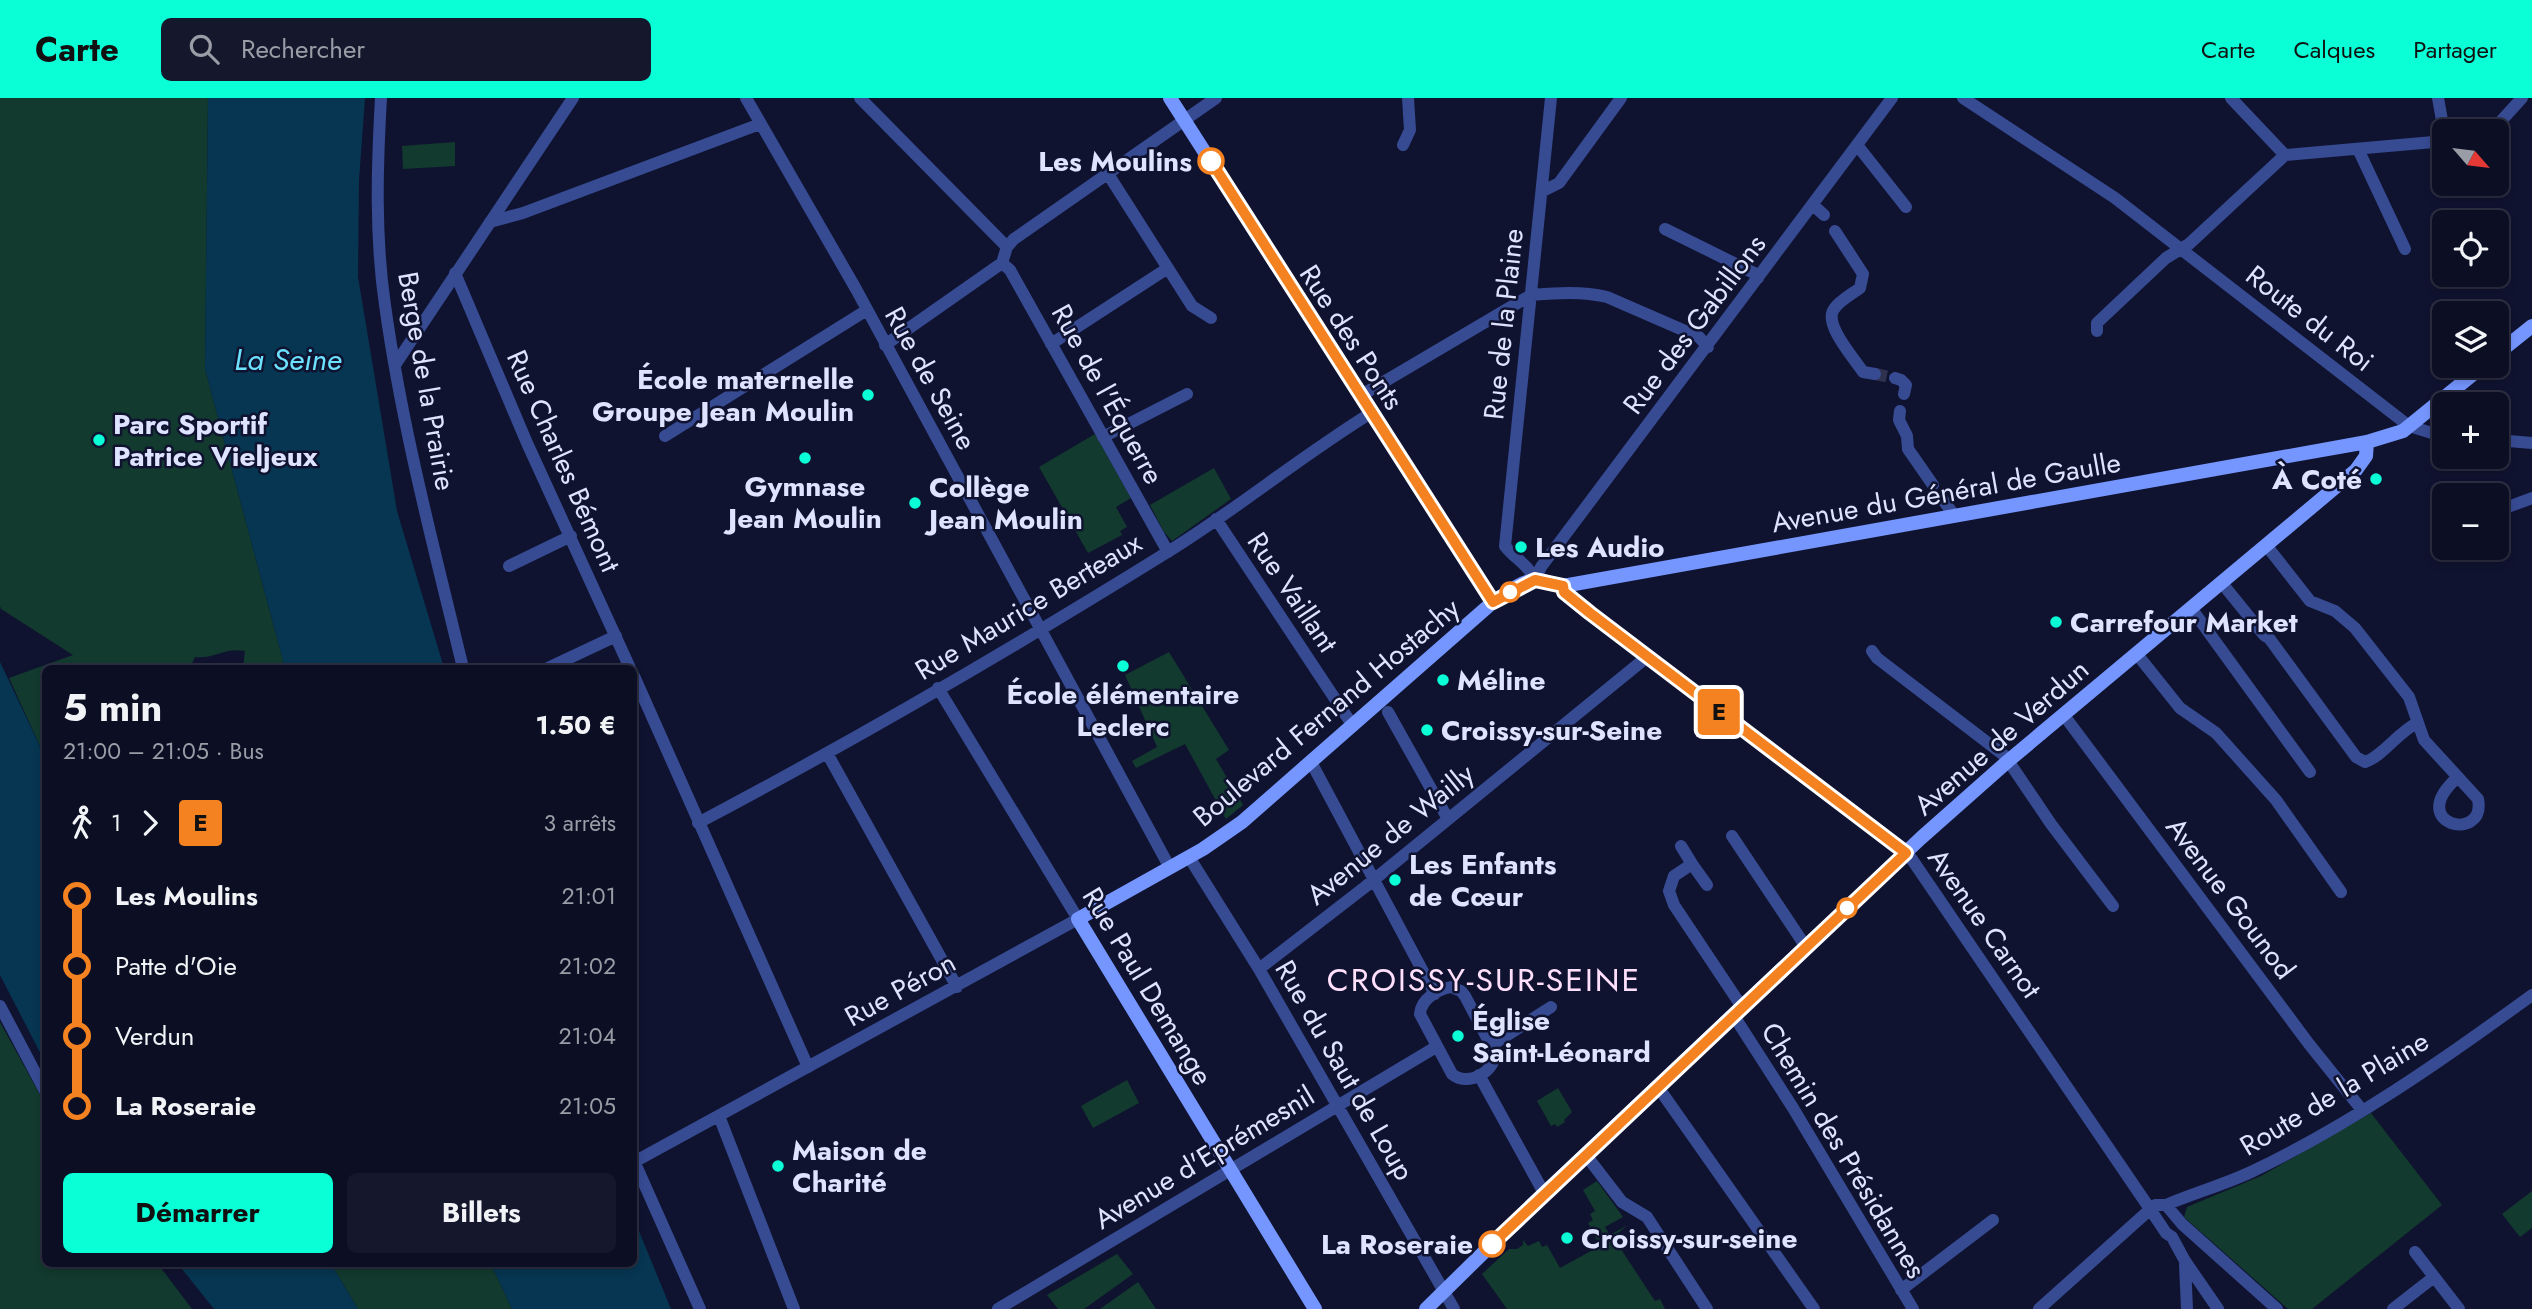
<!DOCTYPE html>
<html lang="fr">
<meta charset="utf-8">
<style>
:root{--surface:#0c0e24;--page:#15172c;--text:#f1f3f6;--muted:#9a9ca6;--line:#2c2e41;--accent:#0affd7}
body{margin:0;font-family:Jost,sans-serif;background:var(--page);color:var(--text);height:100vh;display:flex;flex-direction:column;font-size:26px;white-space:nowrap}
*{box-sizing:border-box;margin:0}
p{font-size:23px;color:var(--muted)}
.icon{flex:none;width:38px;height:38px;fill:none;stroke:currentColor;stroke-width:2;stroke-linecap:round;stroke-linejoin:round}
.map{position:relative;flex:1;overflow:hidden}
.panel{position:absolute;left:42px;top:567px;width:595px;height:602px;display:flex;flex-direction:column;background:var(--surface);border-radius:10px;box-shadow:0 4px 10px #0003,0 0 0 2px var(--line)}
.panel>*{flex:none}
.badge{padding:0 14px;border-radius:5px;font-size:24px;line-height:46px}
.needle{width:46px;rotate:118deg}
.buttons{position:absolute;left:2432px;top:21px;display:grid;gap:14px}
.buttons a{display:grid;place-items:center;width:77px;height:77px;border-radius:10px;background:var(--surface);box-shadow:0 4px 10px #0003,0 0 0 2px var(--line);font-size:35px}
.map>.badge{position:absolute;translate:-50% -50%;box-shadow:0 0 0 4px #fff}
.legs{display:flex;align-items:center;gap:10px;height:77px;padding:0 21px;font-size:23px}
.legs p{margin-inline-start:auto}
.overview{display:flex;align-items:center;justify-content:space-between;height:119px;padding:0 21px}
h1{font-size:38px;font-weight:700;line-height:52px}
.button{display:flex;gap:14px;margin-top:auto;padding:14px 21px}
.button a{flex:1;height:80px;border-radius:10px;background:var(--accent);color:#111;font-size:28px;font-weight:700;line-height:80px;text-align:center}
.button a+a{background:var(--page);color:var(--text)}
ul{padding:0 21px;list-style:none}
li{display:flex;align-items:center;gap:24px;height:70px;font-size:26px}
li i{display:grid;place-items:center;width:10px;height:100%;margin:0 9px;background:currentColor}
li i::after{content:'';width:18px;height:18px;margin:-9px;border:5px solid;border-radius:50%;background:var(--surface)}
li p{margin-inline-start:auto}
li:first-child i{background:linear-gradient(#0000 50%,currentColor 0)}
li:last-child i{background:linear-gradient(currentColor 50%,#0000 0)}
header{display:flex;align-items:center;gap:42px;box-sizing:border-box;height:98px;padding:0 35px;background:var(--accent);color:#111}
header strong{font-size:33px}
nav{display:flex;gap:38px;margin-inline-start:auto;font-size:24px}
.search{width:490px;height:63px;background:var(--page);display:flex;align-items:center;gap:18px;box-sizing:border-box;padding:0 24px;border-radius:10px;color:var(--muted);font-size:26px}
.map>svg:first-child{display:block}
.green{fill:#123a2e}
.water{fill:#063652}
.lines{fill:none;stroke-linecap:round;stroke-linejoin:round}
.street-tunnel{stroke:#2f324f;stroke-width:12;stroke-dasharray:12 6;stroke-linecap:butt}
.street{stroke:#374b93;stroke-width:12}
.secondary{stroke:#7596ff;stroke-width:14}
.line-1-casing{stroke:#fff;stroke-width:16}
.line-1{stroke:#f58220;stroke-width:10}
.stop-1-dot{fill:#fff;stroke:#f58220;stroke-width:3.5}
.poi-dot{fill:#0affd7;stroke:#101330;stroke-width:2.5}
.labels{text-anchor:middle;stroke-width:5;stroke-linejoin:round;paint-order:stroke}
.stop-label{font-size:28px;font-weight:bold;fill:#dee3ff;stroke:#101330;text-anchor:end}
.street-label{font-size:28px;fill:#dee3ff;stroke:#101330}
.poi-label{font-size:28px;font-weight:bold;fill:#dee3ff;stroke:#101330;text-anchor:start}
.water-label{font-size:30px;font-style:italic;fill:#6ce2ff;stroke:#101330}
.quarter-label{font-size:32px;letter-spacing:2px;fill:#ffe0fc;stroke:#101330}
</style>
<header>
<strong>Carte</strong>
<div class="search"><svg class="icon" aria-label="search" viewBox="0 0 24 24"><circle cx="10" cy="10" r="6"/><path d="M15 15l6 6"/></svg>Rechercher</div>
<nav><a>Carte</a><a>Calques</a><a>Partager</a></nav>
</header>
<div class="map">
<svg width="2532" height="1211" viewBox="0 0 2532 1211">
<rect width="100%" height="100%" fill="#101330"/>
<path class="green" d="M0 0H208L205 271 285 570H243L245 553C225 549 215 561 195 559L190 570H46L45 659 9 580 73 557 1 511 0 508Z
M455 44V68L403 71 402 48Z
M1095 336 1131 400 1116 409 1127 429 1120 433 1122 437 1088 455 1039 369Z
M1214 370 1231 401 1172 443 1164 434 1150 407Z
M1169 554 1229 652 1216 661 1243 707 1226 721 1185 646 1136 670 1132 663 1157 649 1125 577Z
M0 924 45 1006 46 1166H158L192 1211H0Z
M1127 982 1139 1005 1093 1030 1081 1008Z
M1558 990 1572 1014 1564 1022 1565 1024 1557 1029 1555 1026 1551 1028 1537 1003Z
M2371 1015 2442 1107 2312 1211H2288L2184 1119 2187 1109 2261 1078Z
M1597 1083 1623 1119 1605 1129 1610 1137 1628 1127 1613 1139 1655 1203 1660 1201 1665 1211H1507L1482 1176 1509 1151H1517L1523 1147V1142L1528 1148 1539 1143 1542 1149 1547 1147 1560 1170 1600 1148 1588 1125 1593 1122 1590 1116 1595 1113 1583 1092Z
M2532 1093V1130L2520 1139 2502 1116Z
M1117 1156 1133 1176 1084 1211H1058L1047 1197Z
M331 1166H491L512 1211H358Z
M1138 1184 1156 1211H1100Z"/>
<path class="water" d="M208 0H365L359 82 358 179 397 413 444 570H285L205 271Z
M0 564 45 659V964L0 877Z
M634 1121 671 1211H512L491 1166H634Z
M178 1166H331L358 1211H214Z"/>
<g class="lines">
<path class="street-tunnel" d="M1875 276 1895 280"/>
<path class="street" d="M381 0C377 69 375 139 385 207 402 330 434 450 463 570
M746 0 856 191 1170 770
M860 0 1007 149
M1963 0 2115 100 2409 328 2432 335 2445 337
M2438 0 2445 39
M2492 33 2522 0
M1403 47 1410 32 1408 0
M1857 47 1906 109
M2358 51 2405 151
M2285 57 2445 43
M1108 76 1192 208 1211 220
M1543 93 1559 85 1621 0
M1813 107 1824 117
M490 124 523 115 760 26
M1665 131 1754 175 1758 180
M1835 133 1863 176 1860 190C1852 196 1839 203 1834 211 1823 226 1854 260 1863 274L1875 276
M1002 165 1010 172 1168 454
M455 175 527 345 630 570
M2097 233V225L2166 160 2189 146 2285 57 2231 0
M1051 246 1168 170
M885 247 1002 165 1007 149 1014 141 1216 0
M395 267 573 0
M1895 280 1901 282 1906 287 1904 296
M1360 298 1531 197C1557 195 1581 193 1607 199L1699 239 1708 249
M1900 313 1899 322 1907 338 1908 351 1933 387
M665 338 867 212
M1103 339 1187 296
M2497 342 2532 345
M1943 402 1954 417
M2497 413 2532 400
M1216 421 1353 628
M2266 447 2310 503 2335 513 2355 530 2409 599 2424 642 2478 701C2487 746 2403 727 2458 679
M509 468 571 438
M1535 482 1541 469 1892 0
M1535 482C1528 466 1515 461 1505 448L1551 0
M2221 484 2264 537 2269 540 2356 659 2365 664C2383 658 2397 635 2417 625
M1563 488 1564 494 1570 500 1911 760 2150 1111 2166 1135 2172 1139 2185 1163 2218 1211
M2191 510 2310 674
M1872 553 1877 560 2005 658 2051 726 2113 808
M2136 555 2180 610 2216 635 2276 702 2341 794
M548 570 616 538
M634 578 808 969
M1388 614 1448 721
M2063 616 2309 946 2362 1012
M827 655 957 889
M1311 664 1435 896
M698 725C857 641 1013 550 1166 455 1236 412 1301 358 1371 315
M1732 738 1806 849
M1681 748 1692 766 1674 778 1669 793 1674 807 1742 909
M1189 759 1259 871 1454 1211
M1692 766 1707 787
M1259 871 1365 789 1647 559
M1451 889 1461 893 1465 898 1495 955C1495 975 1467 989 1452 976L1420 916C1421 901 1437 892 1451 889Z
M0 908 46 995
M1734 918 1793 1010 1913 1211
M1492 947 1551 909
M1479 977 1544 1095
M1658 989 1814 1211
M719 1018 794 1211
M1585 1056 1622 1104 1647 1119 1707 1211
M634 1063 700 1211
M634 1064 1078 821 938 590
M2166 1107 2182 1126 2277 1211
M2415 1154 2459 1211
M2185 1166 2187 1211
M1901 1192 1993 1122
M998 1211 1436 949
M2039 1211 2155 1107H2166C2194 1095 2223 1087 2251 1074 2350 1027 2443 962 2532 897
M2393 1211 2434 1179"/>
<path class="secondary" d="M1170 0 1493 504
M2497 256 2532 228
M1315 1211 1078 821 1203 751 1242 724 1493 504C1504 497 1521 483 1535 482 1544 481 1553 488 1563 488L2367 344 2403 333 2483 268
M1426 1211 1534 1105 1921 740 2008 663 2356 372 2366 358 2367 344"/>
</g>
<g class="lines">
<g class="line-1-casing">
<path id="line-1" d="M1211 63 1493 504 1535 482 1563 488 1564 494 1590 515 1906 755 1492 1146"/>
</g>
<use href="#line-1" class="line-1"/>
</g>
<g class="stop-1-dot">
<circle cx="1211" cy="63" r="12"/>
<circle cx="1510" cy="494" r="9"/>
<circle cx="1847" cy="810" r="9"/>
<circle cx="1492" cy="1146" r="12"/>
</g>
<g class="poi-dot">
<circle cx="868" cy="297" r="7"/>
<circle cx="99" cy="342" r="7"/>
<circle cx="805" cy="360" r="7"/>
<circle cx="2376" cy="381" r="7"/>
<circle cx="915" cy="405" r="7"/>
<circle cx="1521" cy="449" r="7"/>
<circle cx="2056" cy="524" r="7"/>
<circle cx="1123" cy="568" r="7"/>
<circle cx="1443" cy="582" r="7"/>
<circle cx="1427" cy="632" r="7"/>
<circle cx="1395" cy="782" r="7"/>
<circle cx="1458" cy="938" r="7"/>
<circle cx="778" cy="1068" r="7"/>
<circle cx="1567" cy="1140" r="7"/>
</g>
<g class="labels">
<g class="stop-label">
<text x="1192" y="73">Les Moulins</text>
<text x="1473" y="1156">La Roseraie</text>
</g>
<g class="street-label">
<text transform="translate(2310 220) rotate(38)" y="10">Route du Roi</text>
<text transform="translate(1503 226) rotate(-84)" y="10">Rue de la Plaine</text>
<text transform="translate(1694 226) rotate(-53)" y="10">Rue des Gabillons</text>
<text transform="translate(1352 239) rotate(57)" y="10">Rue des Ponts</text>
<text transform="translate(931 280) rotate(61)" y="10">Rue de Seine</text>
<text transform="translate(427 283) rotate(80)" y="10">Berge de la Prairie</text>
<text transform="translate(1108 296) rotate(61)" y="10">Rue de l'Équerre</text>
<text transform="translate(564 363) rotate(66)" y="10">Rue Charles Bémont</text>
<text transform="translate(1946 394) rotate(-10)" y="10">Avenue du Général de Gaulle</text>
<text transform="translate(1293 494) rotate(56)" y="10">Rue Vaillant</text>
<text transform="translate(1028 508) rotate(-31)" y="10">Rue Maurice Berteaux</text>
<text transform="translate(1326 614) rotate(-40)" y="10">Boulevard Fernand Hostachy</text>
<text transform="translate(2001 639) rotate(-41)" y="10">Avenue de Verdun</text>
<text transform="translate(1390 736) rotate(-39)" y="10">Avenue de Wailly</text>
<text transform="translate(2231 800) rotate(53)" y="10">Avenue Gounod</text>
<text transform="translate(1985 825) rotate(55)" y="10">Avenue Carnot</text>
<text transform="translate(1148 888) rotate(59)" y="10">Rue Paul Demange</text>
<text transform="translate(900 891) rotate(-29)" y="10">Rue Péron</text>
<text transform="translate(1345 972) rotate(60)" y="10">Rue du Saut de Loup</text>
<text transform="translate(2334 995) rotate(-31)" y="10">Route de la Plaine</text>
<text transform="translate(1844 1052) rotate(59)" y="10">Chemin des Présidannes</text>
<text transform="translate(1204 1059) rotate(-31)" y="10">Avenue d'Eprémesnil</text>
</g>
<g class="poi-label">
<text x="854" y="291" text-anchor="end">École maternelle<tspan x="854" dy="32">Groupe Jean Moulin</tspan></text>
<text x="113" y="336">Parc Sportif<tspan x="113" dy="32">Patrice Vieljeux</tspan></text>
<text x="2362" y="391" text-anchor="end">À Coté</text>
<text x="805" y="398" text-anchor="middle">Gymnase<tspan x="805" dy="32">Jean Moulin</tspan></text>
<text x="929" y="399">Collège<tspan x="929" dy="32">Jean Moulin</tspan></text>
<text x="1535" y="459">Les Audio</text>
<text x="2070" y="534">Carrefour Market</text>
<text x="1457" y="592">Méline</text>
<text x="1123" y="606" text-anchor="middle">École élémentaire<tspan x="1123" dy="32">Leclerc</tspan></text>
<text x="1441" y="642">Croissy-sur-Seine</text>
<text x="1409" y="776">Les Enfants<tspan x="1409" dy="32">de Cœur</tspan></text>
<text x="1472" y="932">Église<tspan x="1472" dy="32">Saint-Léonard</tspan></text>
<text x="792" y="1062">Maison de<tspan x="792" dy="32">Charité</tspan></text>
<text x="1581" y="1150">Croissy-sur-seine</text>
</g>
<g class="water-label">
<text x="288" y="272">La Seine</text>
</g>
<g class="quarter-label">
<text x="1484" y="893">CROISSY-SUR-SEINE</text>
</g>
</g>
</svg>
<div class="buttons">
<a><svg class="needle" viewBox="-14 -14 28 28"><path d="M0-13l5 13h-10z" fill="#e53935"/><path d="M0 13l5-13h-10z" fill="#9a9ca6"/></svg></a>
<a><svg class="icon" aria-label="locate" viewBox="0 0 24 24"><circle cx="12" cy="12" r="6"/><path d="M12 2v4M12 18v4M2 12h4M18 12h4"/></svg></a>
<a><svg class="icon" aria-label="layers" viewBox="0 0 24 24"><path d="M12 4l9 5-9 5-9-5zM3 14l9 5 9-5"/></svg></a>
<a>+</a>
<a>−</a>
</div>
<b class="badge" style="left:1719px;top:614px;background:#f58220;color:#111">E</b>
<section class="panel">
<div class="overview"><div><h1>5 min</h1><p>21:00 – 21:05 · Bus</p></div><b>1.50 €</b></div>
<div class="legs"><svg class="icon" aria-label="walk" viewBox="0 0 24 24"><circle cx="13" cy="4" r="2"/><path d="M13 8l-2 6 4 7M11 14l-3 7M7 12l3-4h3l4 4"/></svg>1<svg class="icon" aria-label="forward" viewBox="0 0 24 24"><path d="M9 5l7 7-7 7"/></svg><b class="badge" style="background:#f58220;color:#111">E</b><p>3 arrêts</p></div>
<ul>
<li><i style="color:#f58220"></i><b>Les Moulins</b><p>21:01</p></li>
<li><i style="color:#f58220"></i><span>Patte d'Oie</span><p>21:02</p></li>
<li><i style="color:#f58220"></i><span>Verdun</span><p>21:04</p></li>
<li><i style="color:#f58220"></i><b>La Roseraie</b><p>21:05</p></li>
</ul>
<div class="button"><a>Démarrer</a><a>Billets</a></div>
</section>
</div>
